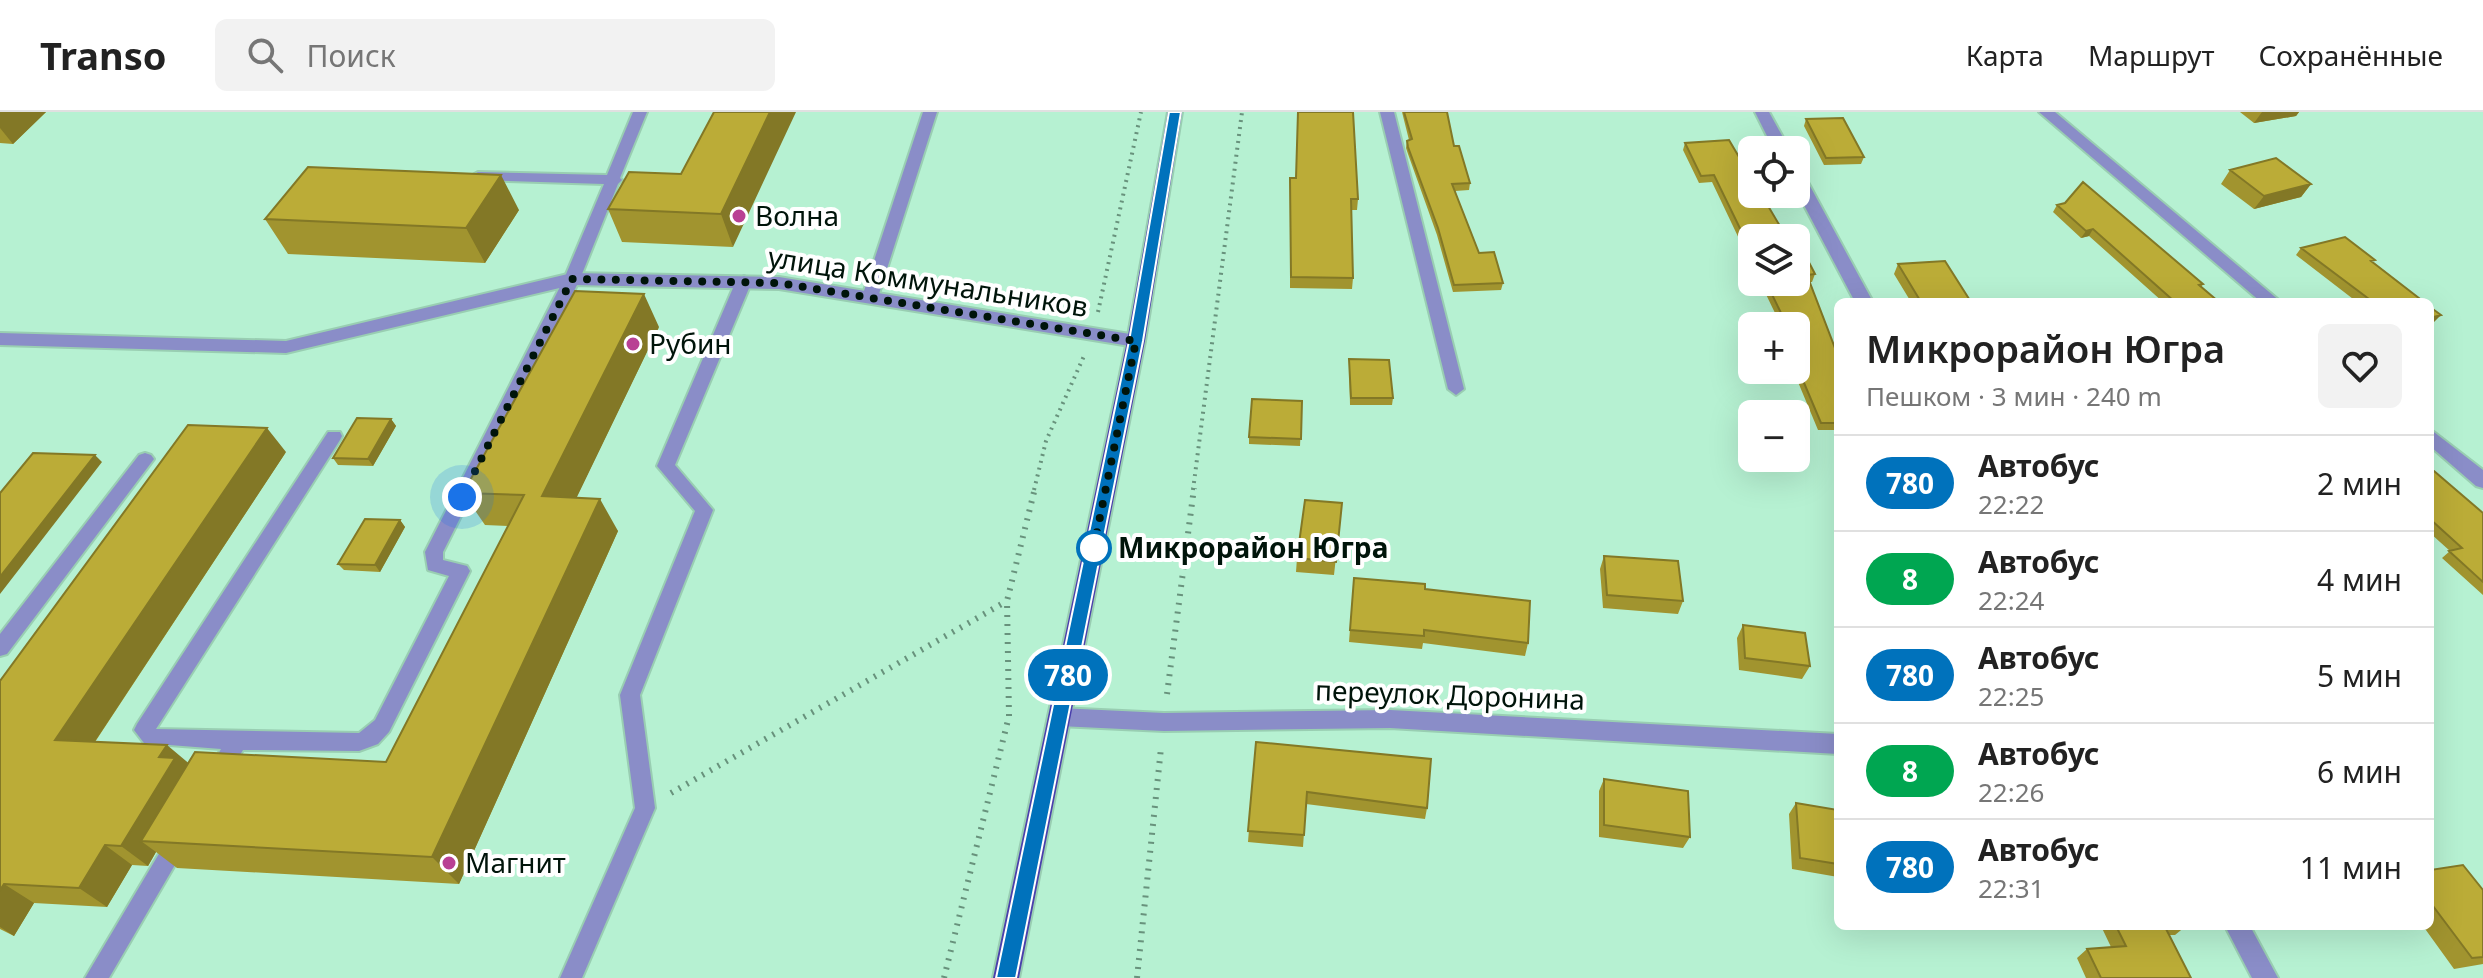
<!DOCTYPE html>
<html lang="ru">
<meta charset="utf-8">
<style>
:root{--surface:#fff;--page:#f2f2f2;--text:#222;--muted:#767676;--line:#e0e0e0}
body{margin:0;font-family:"Noto Sans",sans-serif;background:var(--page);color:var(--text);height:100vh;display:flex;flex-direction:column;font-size:30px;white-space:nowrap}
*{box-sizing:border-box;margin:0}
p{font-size:26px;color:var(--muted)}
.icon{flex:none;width:44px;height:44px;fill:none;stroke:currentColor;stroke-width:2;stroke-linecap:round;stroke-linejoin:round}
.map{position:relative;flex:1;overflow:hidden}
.side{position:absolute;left:1834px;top:186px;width:600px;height:632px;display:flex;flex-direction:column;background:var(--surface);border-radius:12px;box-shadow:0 8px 32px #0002}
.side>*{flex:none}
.badge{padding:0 16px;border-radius:26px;font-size:28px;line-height:52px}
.fabs{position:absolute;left:1738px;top:24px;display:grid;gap:16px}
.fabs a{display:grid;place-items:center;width:72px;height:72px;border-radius:12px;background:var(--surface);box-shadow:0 8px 32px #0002;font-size:40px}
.you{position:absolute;width:40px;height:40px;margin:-20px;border:6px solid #fff;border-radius:50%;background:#1a73e8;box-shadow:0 0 0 12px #1a73e833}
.map>.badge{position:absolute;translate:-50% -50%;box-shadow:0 0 0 4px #fff}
.round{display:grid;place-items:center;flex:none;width:84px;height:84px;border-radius:12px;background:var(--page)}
.head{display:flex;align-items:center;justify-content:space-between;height:136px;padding:0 32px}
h1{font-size:38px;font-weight:600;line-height:60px}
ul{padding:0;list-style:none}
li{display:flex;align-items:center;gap:24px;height:96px;padding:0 32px;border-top:2px solid var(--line)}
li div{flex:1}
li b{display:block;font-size:30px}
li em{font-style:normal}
li .badge{min-width:88px;font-weight:700;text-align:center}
header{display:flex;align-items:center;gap:48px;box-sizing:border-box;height:112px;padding:0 40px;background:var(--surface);border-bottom:2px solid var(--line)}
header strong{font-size:38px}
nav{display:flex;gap:44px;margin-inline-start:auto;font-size:28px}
.search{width:560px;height:72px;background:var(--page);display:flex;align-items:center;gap:20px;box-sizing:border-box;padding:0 28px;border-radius:12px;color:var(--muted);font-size:30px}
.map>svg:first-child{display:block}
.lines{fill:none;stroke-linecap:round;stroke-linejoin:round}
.service-casing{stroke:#99ceb2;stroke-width:4}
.minor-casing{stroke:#99ceb2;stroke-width:4}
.primary-casing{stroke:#99ceb2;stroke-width:4}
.path-far1{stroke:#68927c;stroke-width:4;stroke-dasharray:2 5;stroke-linecap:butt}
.path{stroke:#68927c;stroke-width:6;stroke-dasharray:2 7;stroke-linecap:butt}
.service{fill:#8a8dc8;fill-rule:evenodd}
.minor{fill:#8a8dc8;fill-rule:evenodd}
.primary{fill:#4a40ac;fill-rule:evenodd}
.wall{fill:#a1942f}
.shaded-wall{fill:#837826}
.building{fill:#bbac37;stroke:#837826;stroke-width:2}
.line{fill:#0072bc;stroke:#fff;stroke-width:2}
.walk{stroke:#00140a;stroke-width:8;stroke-dasharray:0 14.4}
.poi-dot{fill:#b94094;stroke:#fff;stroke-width:3}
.stop-dot{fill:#fff;stroke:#0072bc;stroke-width:4}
.labels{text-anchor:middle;stroke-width:8;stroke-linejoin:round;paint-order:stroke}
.poi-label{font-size:28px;fill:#00140a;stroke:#fff;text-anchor:start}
.street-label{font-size:28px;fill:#00140a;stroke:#fff}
.stop-label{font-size:28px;font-weight:bold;fill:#00140a;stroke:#fff;text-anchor:start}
</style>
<header>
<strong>Transo</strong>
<div class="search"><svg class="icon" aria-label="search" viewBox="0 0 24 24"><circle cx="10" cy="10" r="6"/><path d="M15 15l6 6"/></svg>Поиск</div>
<nav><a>Карта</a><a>Маршрут</a><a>Сохранённые</a></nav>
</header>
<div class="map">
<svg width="2483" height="866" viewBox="0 0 2483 866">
<rect width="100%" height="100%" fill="#b6f1d2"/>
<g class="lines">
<g class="service-casing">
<path id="service" d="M633 0H647L620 66 622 68 618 72 580 167 443 440V448L467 454 470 459 389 620 378 632 359 639 243 638 225 667 218 670 211 667 208 661 221 637 144 631 134 618 137 612 328 320H340L342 324 340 328 156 617 359 621 375 608 449 464 428 458 425 440 564 167 604 72 478 68 471 64 478 60 607 63Z
M923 0H937L878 185 875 189H865L862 185Z
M1380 0H1394L1464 277 1456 283 1448 277Z
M744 164 752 169 675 353 713 398 640 583 655 696 582 866H560L635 696 620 583 695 399 657 354 736 169Z
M145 341 151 343 154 347 151 351 7 542 0 544V522L139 343Z
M179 717 186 720 190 727 186 734 109 866H85L172 720Z"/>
</g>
<g class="minor-casing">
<path id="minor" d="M1755 0H1769L1790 38H1774Z
M2039 0H2055L2281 190H2261Z
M1796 58 1804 63 1873 190H1855L1796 78Z
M572 161 779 165 1136 223 1145 229 1136 235 779 177 572 173 286 241 0 233V221L286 229Z
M2430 317 2483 358V376L2476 374 2430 334Z
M1059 596 1164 601 1390 598 1838 622V642L1390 616 1164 619 1059 614 1051 612 1048 605 1051 598Z
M2225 814H2250L2278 866H2252Z"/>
</g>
<g class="primary-casing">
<path id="primary" d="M1168 0H1182L1145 229 1019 866H993L1127 229Z"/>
</g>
<path class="path-far1" d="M1098 200 1141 0
M1034 378 1046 329 1084 244
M1193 378 1242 0"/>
<path class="path" d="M1167 582 1194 376
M671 681 1007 489
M944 866 1009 604 1007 489 1035 376
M1137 866 1161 636"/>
<use href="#service" class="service"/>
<use href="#minor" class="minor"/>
<use href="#primary" class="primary"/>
</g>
<path class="wall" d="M0 0H46L13 32 0 31Z
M714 0 733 135 622 130 608 97 681 62Z
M1402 0H1447L1454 34 1470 71 1469 78 1455 79 1479 141 1503 171 1501 178 1453 180 1437 123 1408 42 1406 36 1407 29 1409 28Z
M2240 0H2299L2296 4 2254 11Z
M1806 7 1864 45 1861 52 1824 53 1804 14Z
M1685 31 1787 126H1752V154L1712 70 1699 71 1683 38Z
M2230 58 2311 72 2301 85 2254 97 2221 72Z
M1290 66 1358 87 1357 98H1351L1353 166 1352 177 1290 176Z
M2057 93 2203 172 2201 175 2219 190H2163L2089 124 2081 126 2053 100Z
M519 98 485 151 288 142 265 107Z
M1796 134 1815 162 1812 170H1809L1838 244V318H1818L1793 258H1796V214H1758L1756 208 1758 201H1775L1760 170H1796Z
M2301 136 2373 150 2424 190H2357L2296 143Z
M1898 152 1971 190H1911L1894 162Z
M659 215 576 386 618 419 459 772 177 756 156 740 148 754 132 753 107 795 34 791 14 824 0 817V569L286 340 95 630 188 651 386 650 508 414 485 413 463 381Z
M1349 247 1393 286 1392 293H1350Z
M1302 289 1300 334 1249 332V325Z
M391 307 396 314 373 354 338 353 333 346Z
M2430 360 2483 401V483L2442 446 2450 439 2430 421Z
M1342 391 1334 463 1296 460 1297 446Z
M400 408 405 415 380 460 344 458 338 452Z
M1604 444 1683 489 1678 502 1603 496 1600 457Z
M1354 466 1425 477 1528 531 1525 544 1423 531 1422 537 1349 530Z
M1743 513 1810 554 1802 567 1739 558 1737 526Z
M1256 630 1427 696 1425 707 1306 692 1303 735 1248 730Z
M1604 667 1690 725 1683 736 1599 725V679Z
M1796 691 1838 698V765L1792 757 1789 702Z
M2430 758 2483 778V852L2454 857 2423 814H2430Z
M2101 814H2186L2175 823H2169L2191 866H2086L2077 846 2087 837 2111 835Z"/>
<path class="shaded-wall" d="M0 0H46L13 32 0 16Z
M770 0H796L733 135 721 102Z
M2262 0H2299L2296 4 2254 11Z
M501 63 519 98 485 151 466 116Z
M2311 72 2301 85 2254 97 2264 84Z
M2093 117 2089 124 2081 126 2086 119Z
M644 182 659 215 562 416 542 384Z
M2441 203 2434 210 2430 211V206Z
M391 307 396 314 373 354 368 347Z
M267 316 286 340 82 649 55 628Z
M95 343 102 350 0 482V465Z
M600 387 618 419 459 772 432 745Z
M400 408 405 415 380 460 375 453Z
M167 633 192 654 141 729 156 740 148 754 121 734 159 645Z
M105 733 132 753 107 795 79 776Z
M4 772 34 791 14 824 0 815V778Z"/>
<path class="building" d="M714 0H770L721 102 608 97 629 60 681 62Z
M1298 0H1353L1358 87H1351L1353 166 1291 165 1290 66H1296Z
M1404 0H1447L1454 34H1459L1470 71 1452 72 1479 141 1494 140 1503 171 1454 173 1438 116 1408 35 1407 29 1412 27Z
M1843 6 1864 45 1826 46 1806 7Z
M1729 28 1752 67V82H1761L1787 126H1752V141L1714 63 1701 64 1685 31Z
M2276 46 2311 72 2264 84 2230 58Z
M308 55 501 63 466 116 265 107Z
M2083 70 2203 172 2199 173 2219 190H2175L2093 117 2086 119 2057 93 2065 91Z
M2345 125 2375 148 2371 149 2424 190H2373L2301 136Z
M1800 133 1815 162 1807 163 1838 244V311H1821L1796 252V214H1763L1758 201H1781L1766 170H1796V134Z
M1945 149 1971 190H1921L1898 152Z
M575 179 644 182 542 384 600 387 432 745 141 729 195 640 386 650 524 383 463 381Z
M2430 195 2441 203 2430 206Z
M1349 247 1389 248 1393 286H1351Z
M1252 287 1302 289 1301 327 1249 325Z
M357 306 391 307 368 347 333 346Z
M188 313 267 316 55 628 167 633 159 645 175 646 121 734 105 733 79 776 4 772 0 778V569Z
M33 341 95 343 0 465V381Z
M2434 359 2483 401V470L2449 439 2462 436 2430 407V360Z
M1305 388 1342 391 1336 450 1297 446Z
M365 407 400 408 375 453 338 452Z
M1604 444 1678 449 1683 489 1607 483Z
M1354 466 1425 472V477L1530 489 1528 531 1424 518V524L1350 518Z
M1743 513 1805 521 1810 554 1745 546Z
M1256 630 1431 647 1427 696 1307 680 1304 723 1248 719Z
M1604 667 1688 679 1690 725 1604 713Z
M1796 691 1838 698V752L1800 746Z
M2463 753 2483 778V845L2472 846 2430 790V758Z
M2116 814H2179L2165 815 2191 866H2101L2087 837 2126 834Z"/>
<path class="line" d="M1169 0H1181L1143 229 1016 866H996L1129 229Z"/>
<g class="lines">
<path class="walk" d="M462 385 572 167 779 171 1136 229 1091 449 1094 436"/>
</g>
<g class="poi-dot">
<circle cx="739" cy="104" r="8"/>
<circle cx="633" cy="232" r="8"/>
<circle cx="449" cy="751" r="8"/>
</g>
<circle class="stop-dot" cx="1094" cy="436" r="16"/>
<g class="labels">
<g class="poi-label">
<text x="755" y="114">Волна</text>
<text x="649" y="242">Рубин</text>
<text x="465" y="761">Магнит</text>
</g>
<g class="street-label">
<text transform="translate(928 170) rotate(9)" y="10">улица Коммунальников</text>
<text transform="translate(1450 583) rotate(2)" y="10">переулок Доронина</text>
</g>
<g class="stop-label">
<text x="1118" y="446">Микрорайон Югра</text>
</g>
</g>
</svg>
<div class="fabs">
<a><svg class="icon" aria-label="locate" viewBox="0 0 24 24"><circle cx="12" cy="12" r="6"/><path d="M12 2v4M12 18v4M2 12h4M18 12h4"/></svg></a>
<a><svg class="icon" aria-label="layers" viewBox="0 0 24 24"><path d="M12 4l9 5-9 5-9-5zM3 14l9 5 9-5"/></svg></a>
<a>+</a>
<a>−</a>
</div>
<div class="you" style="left:462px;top:385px"></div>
<b class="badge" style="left:1068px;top:563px;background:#0072bc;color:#fff">780</b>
<section class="side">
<div class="head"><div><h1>Микрорайон Югра</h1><p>Пешком · 3 мин · 240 m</p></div><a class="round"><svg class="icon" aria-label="heart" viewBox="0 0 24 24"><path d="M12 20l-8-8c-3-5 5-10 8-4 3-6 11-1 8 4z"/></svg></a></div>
<ul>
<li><span class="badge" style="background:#0072bc;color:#fff">780</span><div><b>Автобус</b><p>22:22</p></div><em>2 мин</em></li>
<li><span class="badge" style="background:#00a651;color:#fff">8</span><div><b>Автобус</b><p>22:24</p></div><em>4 мин</em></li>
<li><span class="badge" style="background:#0072bc;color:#fff">780</span><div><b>Автобус</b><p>22:25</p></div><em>5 мин</em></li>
<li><span class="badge" style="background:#00a651;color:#fff">8</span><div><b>Автобус</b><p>22:26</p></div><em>6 мин</em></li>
<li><span class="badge" style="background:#0072bc;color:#fff">780</span><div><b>Автобус</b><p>22:31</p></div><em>11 мин</em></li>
</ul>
</section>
</div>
